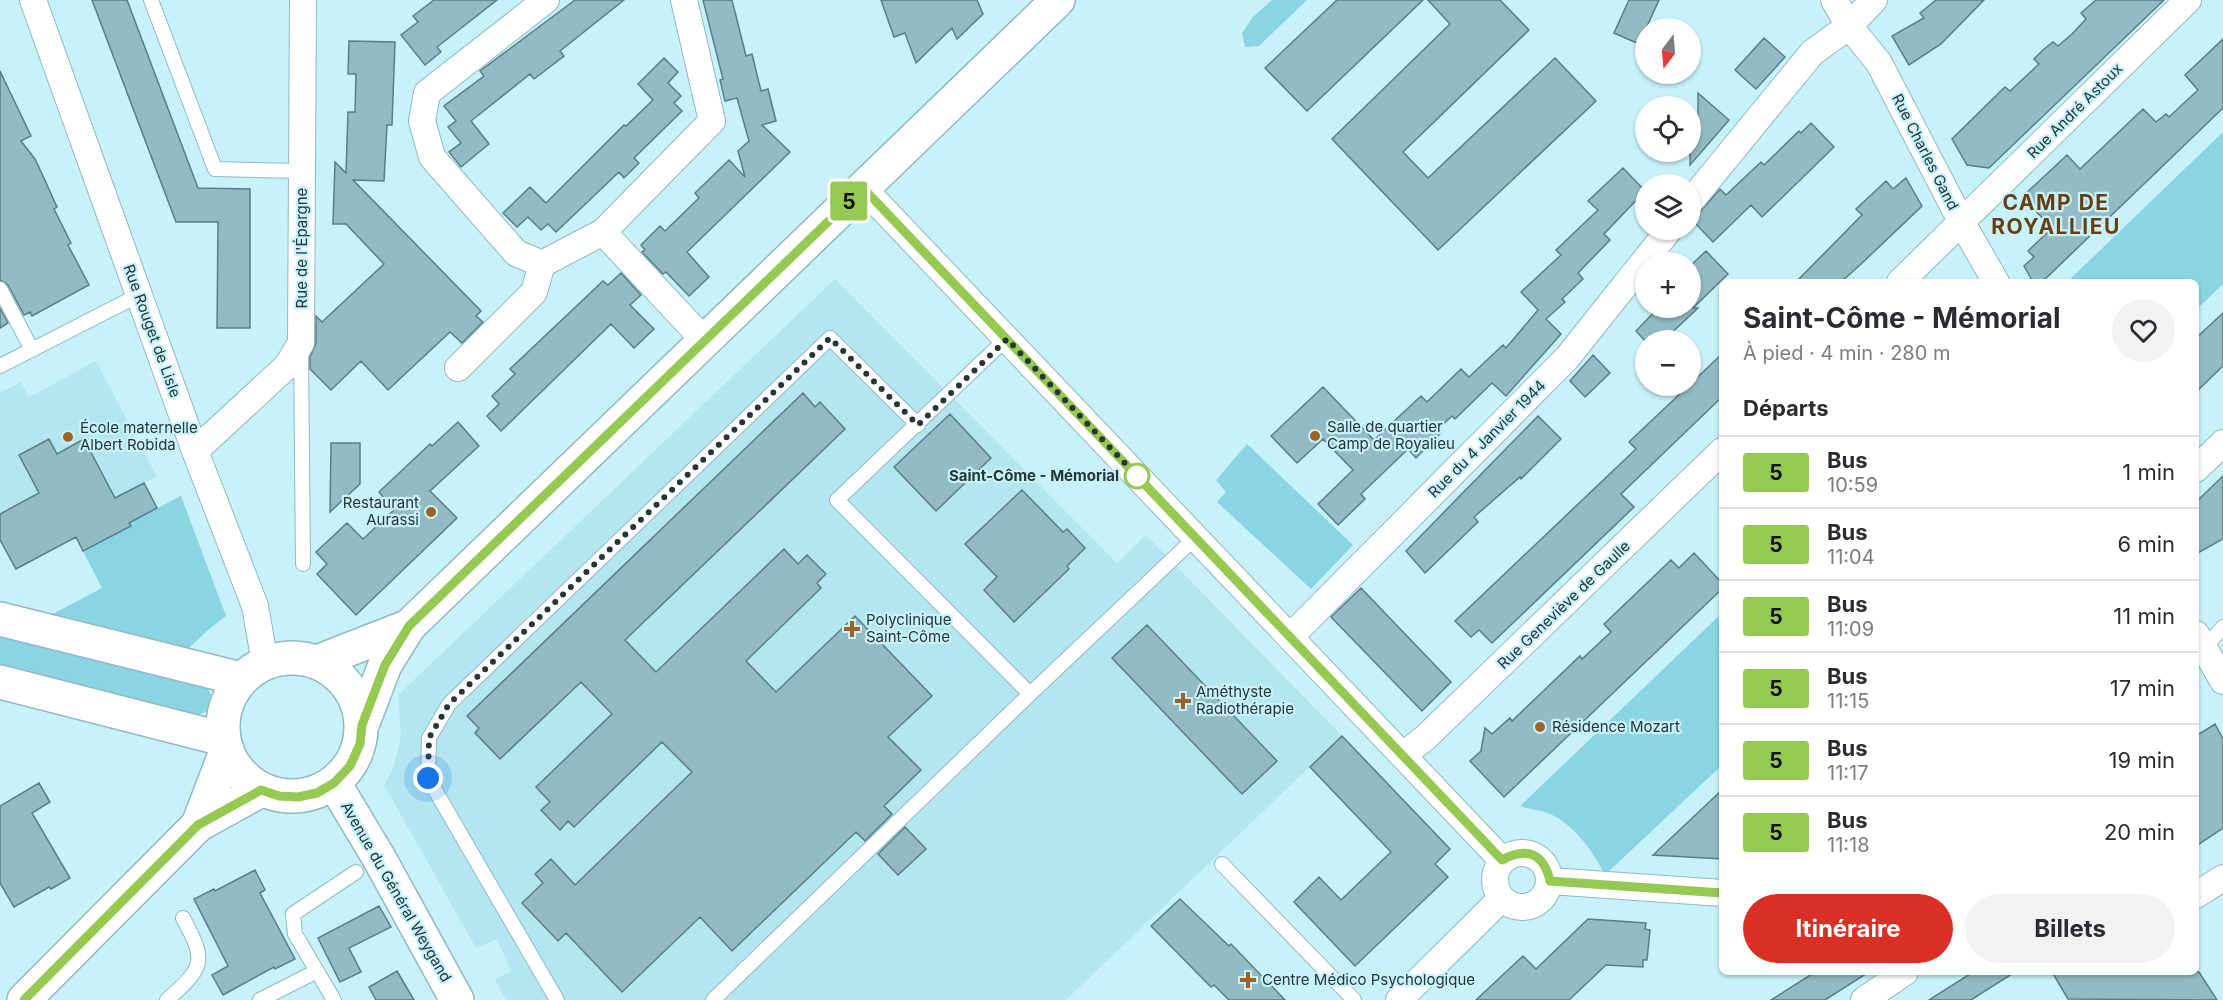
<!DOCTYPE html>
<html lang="fr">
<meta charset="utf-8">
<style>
:root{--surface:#fff;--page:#f2f2f3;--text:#2b2b33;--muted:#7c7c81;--line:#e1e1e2;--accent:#d93025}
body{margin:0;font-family:Inter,sans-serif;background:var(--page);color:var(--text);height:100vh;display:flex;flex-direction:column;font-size:22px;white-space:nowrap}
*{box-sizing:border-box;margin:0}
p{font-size:20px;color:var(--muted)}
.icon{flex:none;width:33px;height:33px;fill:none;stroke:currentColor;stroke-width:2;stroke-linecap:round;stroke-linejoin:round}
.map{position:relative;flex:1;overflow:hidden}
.side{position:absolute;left:1719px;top:279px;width:480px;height:696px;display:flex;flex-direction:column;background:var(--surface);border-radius:9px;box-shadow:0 2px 4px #0004}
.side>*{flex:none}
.badge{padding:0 12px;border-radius:4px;font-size:21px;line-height:39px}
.needle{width:39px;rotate:196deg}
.buttons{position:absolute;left:1635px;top:18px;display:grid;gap:12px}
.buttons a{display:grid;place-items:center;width:66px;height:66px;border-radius:50%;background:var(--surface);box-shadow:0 2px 4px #0004;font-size:30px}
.you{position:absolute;width:30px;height:30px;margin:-15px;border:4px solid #fff;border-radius:50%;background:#1a73e8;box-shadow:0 0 0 9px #1a73e833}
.map>.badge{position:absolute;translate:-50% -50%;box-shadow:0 0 0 3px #fff}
h2{padding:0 24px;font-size:22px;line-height:54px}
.round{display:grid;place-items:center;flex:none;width:63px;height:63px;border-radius:32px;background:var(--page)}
.headline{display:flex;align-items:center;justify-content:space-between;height:102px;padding:0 24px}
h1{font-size:28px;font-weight:700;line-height:45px}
.action{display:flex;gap:12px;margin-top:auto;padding:12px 24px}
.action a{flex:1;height:69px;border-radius:36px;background:var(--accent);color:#fff;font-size:24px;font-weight:700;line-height:69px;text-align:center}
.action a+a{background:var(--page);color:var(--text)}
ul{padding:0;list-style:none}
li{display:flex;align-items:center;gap:18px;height:72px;padding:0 24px;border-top:2px solid var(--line)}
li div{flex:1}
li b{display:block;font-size:22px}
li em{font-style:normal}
li .badge{min-width:66px;font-weight:700;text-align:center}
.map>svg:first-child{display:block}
.built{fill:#b3e6f1}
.green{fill:#89d5e4}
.building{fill:#93bbc4;stroke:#587e86;stroke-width:1.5}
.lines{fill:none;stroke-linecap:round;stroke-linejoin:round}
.service-casing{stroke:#91b8c1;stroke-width:16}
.minor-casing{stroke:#91b8c1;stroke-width:28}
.tertiary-casing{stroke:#91b8c1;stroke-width:36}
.service{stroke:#fff;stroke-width:14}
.minor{stroke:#fff;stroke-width:26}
.tertiary{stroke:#fff;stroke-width:33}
.line-casing{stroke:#fff;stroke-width:14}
.line{stroke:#96c952;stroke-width:9}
.walk{stroke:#253538;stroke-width:6;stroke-dasharray:0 10.8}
.poi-dot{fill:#9e6225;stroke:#c8f2fa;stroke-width:2}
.stop-dot{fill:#fff;stroke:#96c952;stroke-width:3}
.labels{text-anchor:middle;stroke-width:4.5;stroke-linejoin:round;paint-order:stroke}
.street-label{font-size:15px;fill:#253538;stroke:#c8f2fa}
.poi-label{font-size:15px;fill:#253538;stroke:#c8f2fa;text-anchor:start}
.stop-label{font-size:15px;font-weight:bold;fill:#253538;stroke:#c8f2fa;text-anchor:end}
.district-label{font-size:21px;font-weight:bold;letter-spacing:1.5px;fill:#673e14;stroke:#c8f2fa}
</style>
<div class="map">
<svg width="2223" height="1000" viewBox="0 0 2223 1000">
<rect width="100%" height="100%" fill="#c8f2fa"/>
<path class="built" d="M835 279 1117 563 1146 535 1342 736 1066 1000H506L495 980 511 971 497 939 476 948 384 785 394 766 401 736 398 695Z
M96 361 157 477 144 483 157 508 129 522 131 526 83 551 75 537 16 569 0 540V393L21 382 29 397Z"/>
<path class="green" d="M1272 0H1307L1259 46 1245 47 1242 33 1253 17Z
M2223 132V284L2196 310V282H2067Z
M1247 444 1353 545 1311 589 1217 502 1226 492 1216 480Z
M181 496 226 616 208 630 187 650 49 616 102 588 83 551 130 526 129 523Z
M1722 613V765L1605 875C1593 851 1574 824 1548 813 1539 810 1529 809 1520 806Z
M0 631 207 686 211 695 209 710 195 717 0 669Z"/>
<path class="building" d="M92 0H127L198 188 250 189V328H217L218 222H176Z
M434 0H497L437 47 441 52 425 65 401 35 418 22 413 16Z
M575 0H624L560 51 564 56 534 79 530 74 471 121 489 144 461 167 449 152 461 143 448 127 456 121 444 106 484 76 480 71Z
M703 0H732L746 56 752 54 761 91 768 89 776 121 762 125 790 152 687 252 709 277 689 296 666 272 663 274 642 252 645 250 641 245 660 226 665 231 699 198 695 193 729 160 745 177 738 151 749 141 737 98 725 101 720 80 723 79Z
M881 0H977L983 14 957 39 952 28 916 63 905 33 894 37Z
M1337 0H1423L1307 111 1265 68Z
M1428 0H1500L1529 30 1403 152 1428 178 1555 58 1596 101 1438 250 1332 139 1450 24Z
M1629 0H1659L1639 44 1614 33Z
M1936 0H1984L1941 44 1909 65 1892 36 1924 18 1920 13Z
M2096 0H2164L1989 168 1967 165 1952 139 2005 87 2010 91 2039 64 2034 59 2043 50 2053 42 2058 46 2072 34 2086 19 2081 13Z
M1764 38 1785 57 1756 89 1735 70Z
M2223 39V108L2042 282H2033L2024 266 2034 257 2028 251 2052 228 2022 197 2067 155 2080 169 2143 109 2156 122 2166 114 2169 117 2198 90 2185 75Z
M349 41 395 42 392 125H387L384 181 353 180 481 311 476 316 483 322 462 343 450 332 388 390 361 361 331 390 310 369V357L316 343V316L322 322 384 264 346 224H333L335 162 346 173 348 112H355L356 74H348Z
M664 58 678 72 668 83 681 96 674 103 682 111 634 158 639 163 624 178 619 172 556 232 548 224 541 230 528 217 517 227 503 213 530 187 546 203 624 125 626 126 653 100 638 84Z
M0 71 31 136 21 141 35 159 43 176 57 207 54 209 71 243 68 245 89 285 32 316 30 312 24 315 8 285 0 280Z
M1698 93 1729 120 1690 165V125L1698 116Z
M1811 123 1834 147 1762 217 1751 205 1713 242 1693 221 1699 213 1720 189 1726 195 1761 162 1764 165 1799 131 1801 133Z
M1623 168 1645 191 1604 234 1610 240 1578 273 1583 279 1562 299 1565 302 1546 319 1561 334 1506 396 1492 383 1455 419 1452 416 1438 429 1441 433 1416 458 1408 449 1361 494 1365 499 1338 525 1318 504 1353 470 1323 439 1297 463 1271 436 1323 387 1374 440 1421 396 1427 402 1461 369 1469 377 1503 345 1506 348 1538 310 1521 292 1561 255 1556 250 1598 210 1588 201Z
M1906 178 1922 206 1860 265 1841 282H1796L1862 215 1856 209 1886 181 1893 189Z
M1706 251 1728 274 1693 308H1698L1664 340 1646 342 1636 331 1658 308H1690V266Z
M621 273 641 295 630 305 654 329 634 348 611 324 501 431 487 416 499 404 492 396 515 374 510 369 603 281 608 285Z
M0 308 8 323 0 328Z
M2223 313V366L2196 392V338Z
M1722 354V397L1621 494 1634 507 1492 643 1479 630 1471 637 1455 621 1636 449 1629 442Z
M1593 355 1610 373 1585 397 1570 381Z
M803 393 815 407 820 402 845 429 625 640 656 672 784 549 798 564 807 555 826 574 817 583 821 588 746 661 776 692 855 616 932 696 888 737 921 770 884 806 892 814 865 841 856 832 732 951 700 917 622 992 566 933 558 941 522 903 543 883 535 874 551 859 575 885 692 772 662 742 574 827 568 821 560 830 541 810 550 802 536 787 612 714 581 682 500 759 475 733 479 728 467 716Z
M950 414 991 458 936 511 894 467Z
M1538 416 1561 439 1521 479 1520 477 1474 517 1478 522 1425 573 1406 551Z
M458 422 479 446 430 491 457 518 356 615 317 574 327 564 316 552 347 523 363 539 394 510 379 492 430 444 432 446Z
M49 439 57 454 84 439 115 498 144 483 157 508 129 523 131 526 83 551 76 537 16 569 0 540V514L39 493 19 455Z
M331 443H360V484L330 512Z
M2223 476V539L2196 554V502Z
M1022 490 1063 532 1067 529 1085 548 1067 566 1069 569 1014 622 984 590 997 577 965 544Z
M1694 553 1722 583V589L1504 797 1470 761 1481 751 1485 728 1492 734 1510 718 1512 721 1580 656 1582 659 1611 632 1604 624 1671 560 1679 568Z
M1361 588 1451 682 1422 711 1331 617Z
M1147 625 1277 761 1242 794 1112 658Z
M2215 724 2223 739V828L2196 846V736Z
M1342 736 1450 849 1435 864 1448 877 1355 966 1294 902 1319 877 1341 900 1391 852 1310 767Z
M39 783 50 802 32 813 70 878 51 889 49 887 14 907 0 883V806Z
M1722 790V859L1653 855Z
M905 827 926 849 898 875 878 854Z
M255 870 265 890 260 893 295 959 275 969 274 967 223 995 212 975 228 966 194 899 214 889 215 891Z
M1180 899 1229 946 1231 944 1285 1000H1229L1214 985 1211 987 1151 926Z
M379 906 391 927 349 948 361 972 340 982 318 938Z
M1588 919 1646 923 1645 929 1650 930 1647 960H1643V967L1606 965 1569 1000H1476L1523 956 1536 969Z
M397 971 414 1000H376L369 987Z
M1815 972H1869L1825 1000H1771Z
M1973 972H2015L1971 1000H1929Z
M2052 972H2199L2217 1000 2068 999Z"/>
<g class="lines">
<g class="service-casing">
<path id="service" d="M151 0 215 169 302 171
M0 289 32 350
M1007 338 837 500 1030 694
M301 348 303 564
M0 366 139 295
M2204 648 2223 627
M1222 864 1354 1000
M167 1000C204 967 207 962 183 918
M260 1000 317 971
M334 1000 295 934 293 914 356 872
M557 1000 428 778 429 738 449 704 830 338 918 425
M713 1000 1030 694 1196 537"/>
</g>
<g class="minor-casing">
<path id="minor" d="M33 0 195 451 255 606 265 663
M546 0 427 93 422 121 432 157 516 253 542 264 603 232 712 121 684 0
M1834 0 1849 26 1879 63 1962 223 1996 282
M863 188 1502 860
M1690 202 1812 53 1849 26 1874 0
M603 232 704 340
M1900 282 2188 0
M458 368 534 292 542 264
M195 451 287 366 301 343 303 0
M2196 469 2223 443
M2196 634 2223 681
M1290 637 1567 358 1669 230
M1403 755 1425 738 1722 451
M1495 880a27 27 0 1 1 54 0a27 27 0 1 1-54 0Z
M1550 881 1722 893
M2196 895 2223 878
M1399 1000 1501 899
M1864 1000 1905 972"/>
</g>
<g class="tertiary-casing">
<path id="tertiary" d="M0 619 241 679
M223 727a69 69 0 1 1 138 0a69 69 0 1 1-138 0Z
M317 662 409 626
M0 682 223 739
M362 725 385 665 409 626 1058 0
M334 783 379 858 457 1000
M198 825 227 749
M24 1000 198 825 261 790"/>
</g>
<use href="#service" class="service"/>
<use href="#minor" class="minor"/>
<use href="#tertiary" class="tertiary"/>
</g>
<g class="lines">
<g class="line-casing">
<path id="line" d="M24 1000 198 825 261 790 279 796 298 797 317 793 334 783 350 766 360 744 362 725 385 665 409 626 863 188 1502 860C1527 846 1544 854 1550 881L1722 893"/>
</g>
<use href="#line" class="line"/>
<path class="walk" d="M428 778 429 738 449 704 830 338 918 425 1007 339 1137 476"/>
</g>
<g class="poi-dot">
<circle cx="1315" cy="436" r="6"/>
<circle cx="68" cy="437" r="6"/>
<circle cx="431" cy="512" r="6"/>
<path d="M849 620h6v6h6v6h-6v6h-6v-6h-6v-6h6z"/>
<path d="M1180 692h6v6h6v6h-6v6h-6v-6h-6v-6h6z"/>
<circle cx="1540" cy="727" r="6"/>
<path d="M1245 971h6v6h6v6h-6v6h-6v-6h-6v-6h6z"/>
</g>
<circle class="stop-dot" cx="1137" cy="476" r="12"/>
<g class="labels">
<g class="street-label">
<text transform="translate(2075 111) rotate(-45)" y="5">Rue André Astoux</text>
<text transform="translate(1925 152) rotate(63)" y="5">Rue Charles Gand</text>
<text transform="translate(302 248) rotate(-90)" y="5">Rue de l'Épargne</text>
<text transform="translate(152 331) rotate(70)" y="5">Rue Rouget de Lisle</text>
<text transform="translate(1487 439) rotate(-45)" y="5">Rue du 4 Janvier 1944</text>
<text transform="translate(1564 605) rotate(-44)" y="5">Rue Geneviève de Gaulle</text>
<text transform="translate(396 892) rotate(60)" y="5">Avenue du Général Weygand</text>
</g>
<g class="poi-label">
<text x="1327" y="432">Salle de quartier<tspan x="1327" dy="17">Camp de Royalieu</tspan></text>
<text x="80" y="433">École maternelle<tspan x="80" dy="17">Albert Robida</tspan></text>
<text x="419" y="508" text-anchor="end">Restaurant<tspan x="419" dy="17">Aurassi</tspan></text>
<text x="866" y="625">Polyclinique<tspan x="866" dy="17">Saint-Côme</tspan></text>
<text x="1196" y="697">Améthyste<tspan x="1196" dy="17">Radiothérapie</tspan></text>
<text x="1552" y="732">Résidence Mozart</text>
<text x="1262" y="985">Centre Médico Psychologique</text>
</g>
<g class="stop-label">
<text x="1119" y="481">Saint-Côme - Mémorial</text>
</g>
<g class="district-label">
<text x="2056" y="210">CAMP DE<tspan x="2056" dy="24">ROYALLIEU</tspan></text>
</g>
</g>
</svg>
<div class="buttons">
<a><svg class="needle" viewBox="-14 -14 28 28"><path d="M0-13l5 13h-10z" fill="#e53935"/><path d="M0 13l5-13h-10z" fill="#7c7c81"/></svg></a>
<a><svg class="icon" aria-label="locate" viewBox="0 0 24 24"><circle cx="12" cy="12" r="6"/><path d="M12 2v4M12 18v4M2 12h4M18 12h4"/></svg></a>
<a><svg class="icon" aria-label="layers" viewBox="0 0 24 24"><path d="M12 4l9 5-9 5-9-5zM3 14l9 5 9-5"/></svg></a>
<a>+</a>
<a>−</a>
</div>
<div class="you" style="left:428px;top:778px"></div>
<b class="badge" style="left:849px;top:201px;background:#96c952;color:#111">5</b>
<section class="side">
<div class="headline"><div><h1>Saint-Côme - Mémorial</h1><p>À pied · 4 min · 280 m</p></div><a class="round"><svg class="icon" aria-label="heart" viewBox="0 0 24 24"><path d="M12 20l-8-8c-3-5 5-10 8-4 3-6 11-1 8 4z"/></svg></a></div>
<h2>Départs</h2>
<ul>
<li><span class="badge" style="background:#96c952;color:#111">5</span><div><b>Bus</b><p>10:59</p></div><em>1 min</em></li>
<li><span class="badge" style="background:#96c952;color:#111">5</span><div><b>Bus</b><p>11:04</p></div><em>6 min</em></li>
<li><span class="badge" style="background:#96c952;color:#111">5</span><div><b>Bus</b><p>11:09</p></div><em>11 min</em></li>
<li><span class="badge" style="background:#96c952;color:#111">5</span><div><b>Bus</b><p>11:15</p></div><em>17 min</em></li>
<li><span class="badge" style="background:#96c952;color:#111">5</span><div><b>Bus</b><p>11:17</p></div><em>19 min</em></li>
<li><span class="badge" style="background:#96c952;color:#111">5</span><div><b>Bus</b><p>11:18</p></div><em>20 min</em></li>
</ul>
<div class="action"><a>Itinéraire</a><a>Billets</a></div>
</section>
</div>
